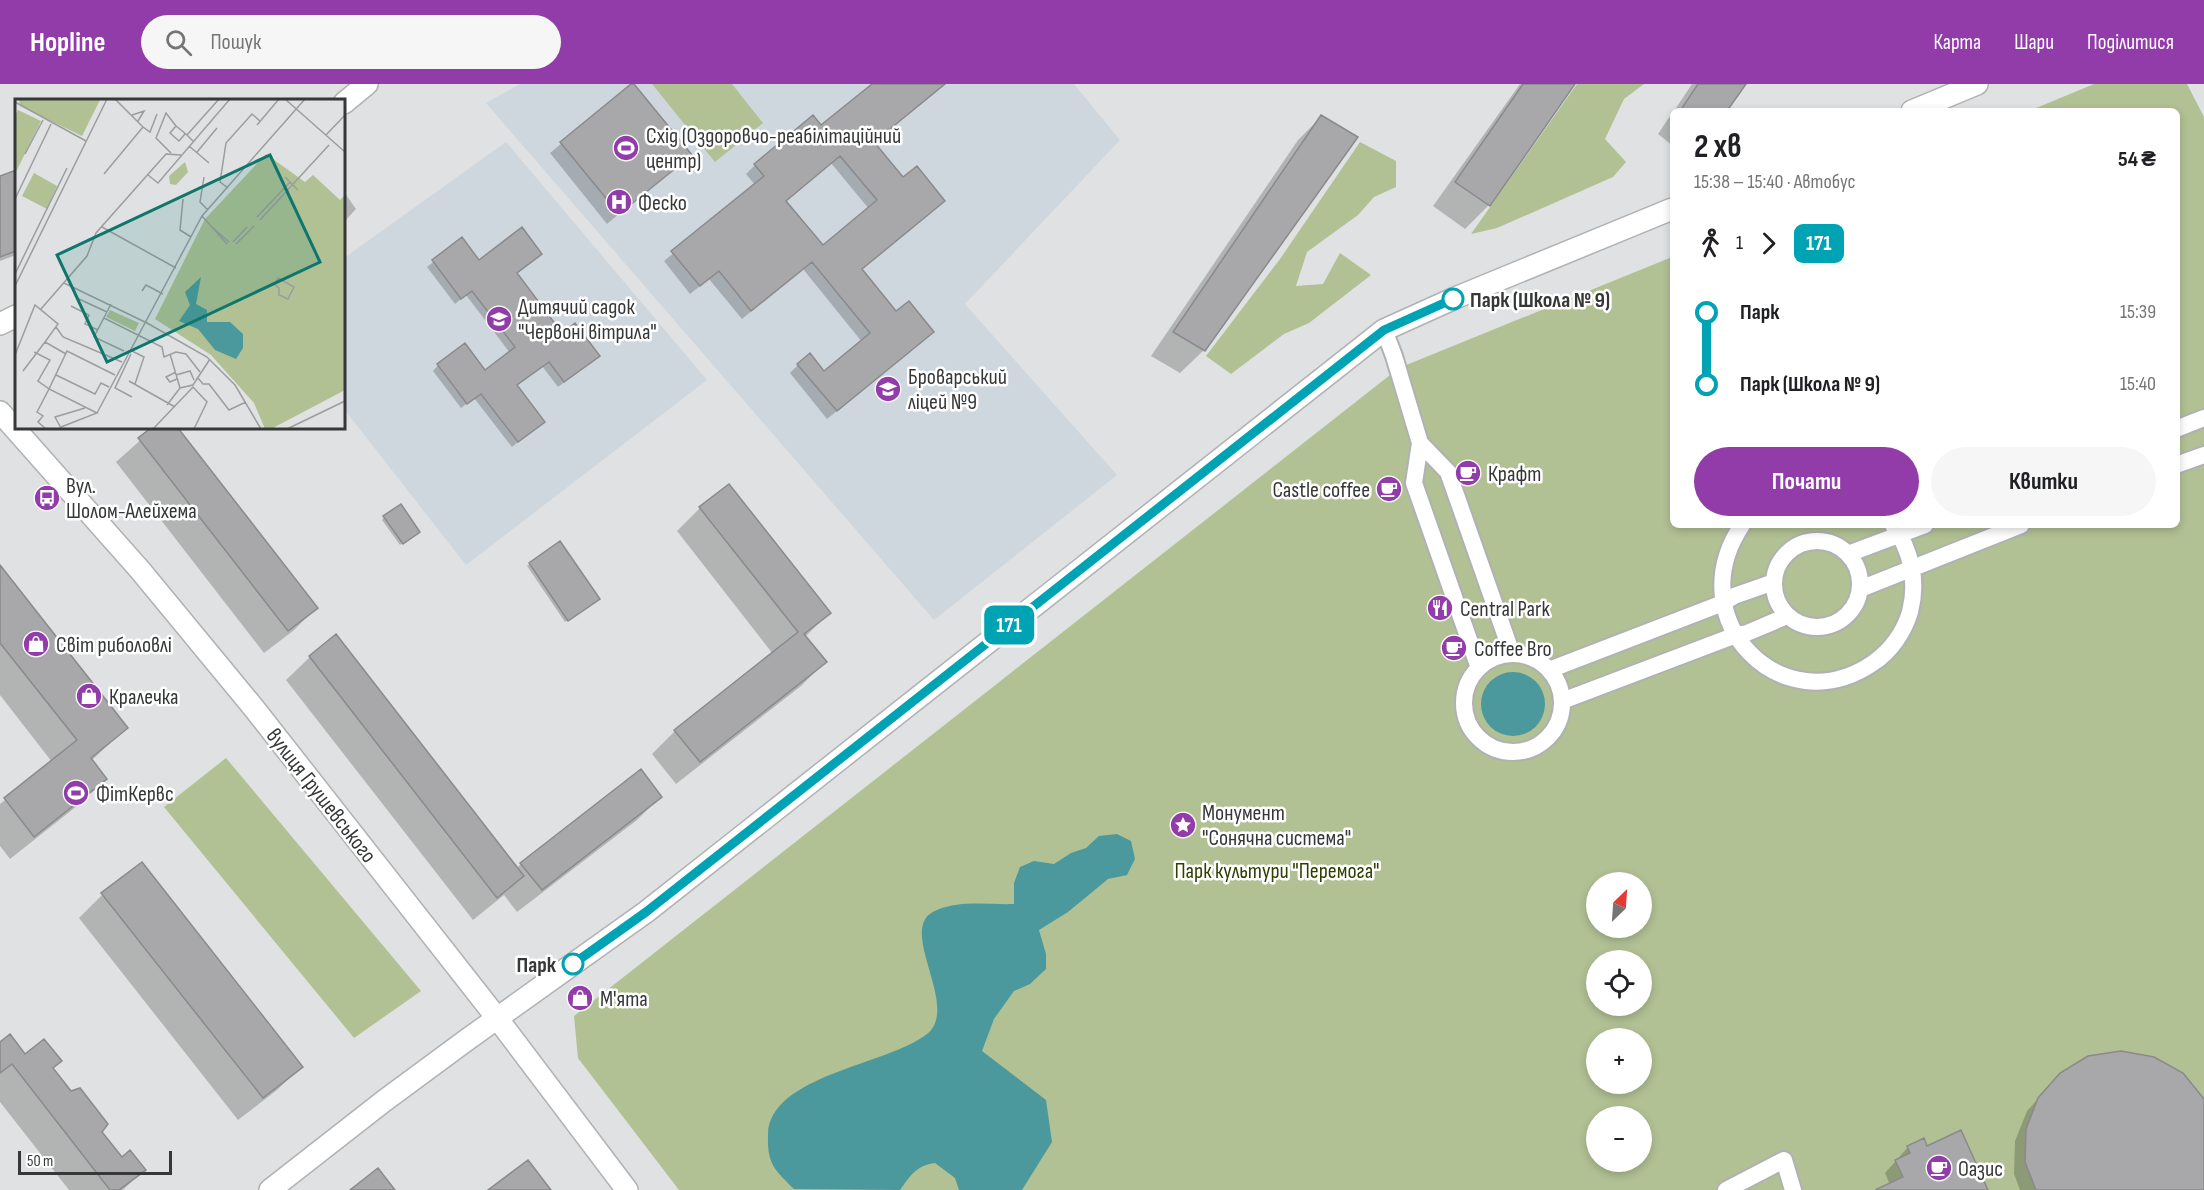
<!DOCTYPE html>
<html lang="uk">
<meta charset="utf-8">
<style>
:root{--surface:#fff;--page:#f6f6f6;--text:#202124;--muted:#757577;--accent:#923caa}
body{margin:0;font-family:"Sofia Sans Condensed",sans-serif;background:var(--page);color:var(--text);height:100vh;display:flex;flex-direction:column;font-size:22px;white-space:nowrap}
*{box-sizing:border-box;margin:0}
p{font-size:20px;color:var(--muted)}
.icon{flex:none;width:33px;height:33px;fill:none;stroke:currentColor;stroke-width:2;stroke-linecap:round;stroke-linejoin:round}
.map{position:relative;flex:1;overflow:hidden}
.details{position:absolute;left:1670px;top:24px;width:510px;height:420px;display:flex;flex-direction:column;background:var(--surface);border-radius:9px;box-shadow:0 3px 9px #0003}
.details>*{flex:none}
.badge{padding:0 12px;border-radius:9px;font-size:21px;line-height:39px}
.needle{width:39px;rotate:25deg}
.buttons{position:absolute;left:1586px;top:788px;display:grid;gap:12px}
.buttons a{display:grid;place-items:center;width:66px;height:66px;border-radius:50%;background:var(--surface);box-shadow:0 3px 9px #0003;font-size:30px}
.scale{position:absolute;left:18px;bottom:15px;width:154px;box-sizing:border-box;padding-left:6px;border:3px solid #363737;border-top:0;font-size:16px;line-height:21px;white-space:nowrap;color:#363737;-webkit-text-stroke:4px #fff;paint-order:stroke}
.map>.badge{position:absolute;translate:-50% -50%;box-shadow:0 0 0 3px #fff}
.legs{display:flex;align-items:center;gap:9px;height:66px;padding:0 24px;font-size:20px}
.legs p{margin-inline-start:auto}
.overview{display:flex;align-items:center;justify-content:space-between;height:102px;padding:0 24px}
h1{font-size:33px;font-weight:700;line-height:45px}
.primary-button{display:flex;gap:12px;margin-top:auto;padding:12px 24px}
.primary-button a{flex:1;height:69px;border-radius:36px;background:var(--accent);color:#fff;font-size:24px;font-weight:700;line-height:69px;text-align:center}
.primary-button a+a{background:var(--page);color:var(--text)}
ul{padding:0 24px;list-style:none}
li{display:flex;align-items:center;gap:21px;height:72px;font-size:22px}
li i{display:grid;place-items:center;width:9px;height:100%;margin:0 8px;background:currentColor}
li i::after{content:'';width:15px;height:15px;margin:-8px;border:4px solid;border-radius:50%;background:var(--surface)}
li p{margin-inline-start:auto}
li:first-child i{background:linear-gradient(#0000 50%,currentColor 0)}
li:last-child i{background:linear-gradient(currentColor 50%,#0000 0)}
header{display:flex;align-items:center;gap:36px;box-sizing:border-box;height:84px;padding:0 30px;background:var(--accent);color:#fff}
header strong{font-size:28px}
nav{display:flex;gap:33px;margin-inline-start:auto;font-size:21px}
.search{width:420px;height:54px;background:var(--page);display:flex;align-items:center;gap:15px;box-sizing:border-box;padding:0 21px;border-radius:33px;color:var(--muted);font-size:22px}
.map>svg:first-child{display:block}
.built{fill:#cfd7de}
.green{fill:#b1c194;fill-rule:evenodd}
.water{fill:#4c999d}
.shadow{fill:#0003;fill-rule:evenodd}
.building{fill:#a8a8aa;stroke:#8a898b;stroke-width:1.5;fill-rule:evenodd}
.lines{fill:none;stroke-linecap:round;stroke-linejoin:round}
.pedestrian-casing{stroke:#b0b1b3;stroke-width:20}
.minor-casing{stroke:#b0b1b3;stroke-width:24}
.pedestrian{stroke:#fff;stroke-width:16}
.minor{stroke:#fff;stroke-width:21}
.line-1-casing{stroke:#fff;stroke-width:14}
.line-1{stroke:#00a3b4;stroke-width:9}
.stop-1-dot{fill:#fff;stroke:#00a3b4;stroke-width:3}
.labels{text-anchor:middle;stroke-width:5;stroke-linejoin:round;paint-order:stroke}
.poi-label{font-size:22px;fill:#363737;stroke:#fff;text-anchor:start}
.stop-label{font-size:22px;font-weight:bold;fill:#363737;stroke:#fff;text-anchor:start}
.street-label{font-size:22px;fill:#363737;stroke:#fff}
.park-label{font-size:22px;fill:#2f3f00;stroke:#fff}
.inset-road{fill:none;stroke:#9b9d9e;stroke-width:1.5}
.view{fill:#0f766e;fill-opacity:0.15;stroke:#0f766e;stroke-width:3}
.inset-edge{fill:none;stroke:#363737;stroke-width:3}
</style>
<header>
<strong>Hopline</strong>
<div class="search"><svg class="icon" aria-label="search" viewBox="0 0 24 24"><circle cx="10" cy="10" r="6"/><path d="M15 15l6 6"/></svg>Пошук</div>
<nav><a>Карта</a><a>Шари</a><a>Поділитися</a></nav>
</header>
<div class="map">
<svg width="2204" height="1106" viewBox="0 0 2204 1106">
<rect width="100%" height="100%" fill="#dfe1e2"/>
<path class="built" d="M520 0H1074L1120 56 965 220 1117 391 934 536 486 19Z
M506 58 707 296 466 481 344 325V174Z"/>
<path class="green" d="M652 0H732L763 39 715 78Z
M1577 0H1644L1624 15 1605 55 1626 78 1613 93 1497 144 1471 150Z
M2094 0H2187L2204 33V1106H679L578 974 574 932 1399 284 1672 173V441H2176V27H2029ZM1596 798H1641V843H1596ZM1596 876H1641V921H1596ZM1596 954H1641V999H1596ZM1596 1032H1641V1077H1596Z
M1360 58 1396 77V103L1374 113 1358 131 1307 168 1296 202 1323 200 1340 169 1371 191 1309 239 1284 250 1231 290 1206 272 1280 175Z
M226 674 421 907 354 954 164 723Z"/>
<path class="water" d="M1481 620a32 32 0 1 1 64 0a32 32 0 1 1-64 0Z
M1117 750 1131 757 1135 775 1127 791 1108 795 1068 828 1039 846 1046 870V885L1030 900 1014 907 994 935 982 967 1046 1016 1052 1058 1022 1106H959L955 1094 935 1079C917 1081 910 1092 900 1106L794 1105C774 1085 767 1080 768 1050 770 991 888 981 927 950 962 922 893 842 937 826 962 816 988 821 1014 820V799L1020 783 1034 777 1054 780 1071 769 1086 764 1099 752Z"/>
<path class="shadow" d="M874 0H945L873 59 903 95 943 117 861 186 896 229 924 256 827 335 790 289 798 281 824 289 862 258 803 185 742 235 709 195 690 210 664 177 755 101 746 90 755 81 813 33 821 43ZM831 79 869 125 823 163 785 118Z
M1520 0H1574L1489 121 1465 145 1433 122Z
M1692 0H1744L1726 27H1674Z
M632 1 690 71 607 140 550 69Z
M1672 29V61L1658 50Z
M1321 33 1204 266 1180 289 1151 272 1298 56Z
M16 87V171L0 177V93Z
M344 108 356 125 344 138Z
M462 155 478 178 515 190 562 251 592 277 558 303 542 282 516 302 537 343 512 363 474 314 461 324 433 287 438 281 485 288 510 269 466 211 455 220 427 183Z
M154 344H177L316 524 293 547 264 569 116 378Z
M700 424 829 529 805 553 825 578 801 602 676 700 652 670 675 647 773 570 677 447Z
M384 433 416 450 400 461 382 436Z
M560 459 596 517 565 538 527 482Z
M0 484 126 644 91 677 105 695 82 718 10 775 0 762V720L52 678 0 611Z
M336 552 516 785 521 780 660 713 637 736 517 828 504 811 473 836 286 596 310 573Z
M102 811 301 983 277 1006 238 1036 79 834Z
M0 958 52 985 122 1075 144 1085 123 1106H69L0 1018Z
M2060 990 2204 1018V1106H2020L2014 1090 2015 1057 2027 1027Z
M1908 1063 1926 1064 1986 1106H1887L1891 1103 1885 1089Z"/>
<path class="building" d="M631 0H634L692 71 619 130 560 58Z
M872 0H945L874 58 903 93 917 82 945 117 862 185 896 227 909 217 934 248 837 327 797 280 810 269 824 287 870 249 812 178 751 227 719 187 700 202 671 167 764 92 754 80 813 31 821 41ZM840 72 877 116 823 161 786 117Z
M1523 0H1575L1490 122 1455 98Z
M1698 0H1746L1727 27H1680Z
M1321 31 1358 53 1205 267 1173 248Z
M16 86V167L0 173V92Z
M522 143 542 170 517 189 562 249 575 239 600 272 564 298 549 278 517 301 545 338 518 358 481 310 467 320 437 280 465 259 485 286 515 263 472 207 461 215 432 176 462 153 479 176Z
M151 344H178L318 524 288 547 138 354Z
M729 400 831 529 804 550 827 578 700 678 674 646 798 548 699 423Z
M401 420 420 448 403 460 383 432Z
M560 457 600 515 568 537 529 479Z
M0 481 128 644 91 674 107 695 34 753 4 714 77 656 0 559Z
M336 550 524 792 497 814 309 572Z
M641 685 662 713 542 806 520 779Z
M142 778 303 983 263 1014 101 809Z
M10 950 25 970 44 955 62 977 53 984 71 1007 80 1004 108 1040 102 1048 122 1073 130 1066 146 1086 119 1106H110L12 980 0 989V958Z
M2121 967 2154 973 2183 989 2204 1015V1106H2036L2025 1078 2026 1045 2038 1014 2060 989 2088 972Z
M1961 1046 1988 1106H1875L1903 1093 1895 1076 1910 1069 1907 1062 1924 1054 1927 1062Z
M528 1076 551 1106H488Z
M378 1084 395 1106H350Z"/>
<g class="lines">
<g class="pedestrian-casing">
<path id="pedestrian" d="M1384 246 1394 272 1420 359 1414 399 1479 584
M2176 345 2204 334
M1420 359 1448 388 1512 570
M2176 381 2204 371
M1742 441C1678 536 1783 641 1873 579 1891 567 1904 548 1910 528 1918 497 1911 466 1893 441
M1774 500a43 43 0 1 1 86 0a43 43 0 1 1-86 0Z
M1848 470 1925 441
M1860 505 2021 441
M1464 619a49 49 0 1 1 98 0a49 49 0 1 1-98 0Z
M1549 586 1723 519 1734 512 1774 498
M1562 617 1736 551 1747 549 1787 532
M1726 1106 1784 1076 1793 1106"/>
</g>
<g class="minor-casing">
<path id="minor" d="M344 19 367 0
M1912 27 1977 0
M0 240 16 232
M0 328 140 486 253 623 497 934 627 1106
M270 1106 384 1017 468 955 646 828 1384 246 1455 214 1672 125"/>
</g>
<use href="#pedestrian" class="pedestrian"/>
<use href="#minor" class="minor"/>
</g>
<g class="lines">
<g class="line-1-casing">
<path id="line-1" d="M573 880 646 828 1384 246 1453 215"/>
</g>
<use href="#line-1" class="line-1"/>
</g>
<defs>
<g id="stadium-disc" transform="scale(1.35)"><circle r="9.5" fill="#923caa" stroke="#fff"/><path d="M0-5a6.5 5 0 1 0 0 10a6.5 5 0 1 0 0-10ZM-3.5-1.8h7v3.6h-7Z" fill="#fff"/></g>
<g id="hospital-disc" transform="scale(1.35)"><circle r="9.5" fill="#923caa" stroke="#fff"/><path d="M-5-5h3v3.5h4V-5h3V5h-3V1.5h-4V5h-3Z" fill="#fff"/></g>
<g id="school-disc" transform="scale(1.35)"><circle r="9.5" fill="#923caa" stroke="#fff"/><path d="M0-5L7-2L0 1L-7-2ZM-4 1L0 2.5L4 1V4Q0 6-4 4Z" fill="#fff"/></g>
<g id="cafe-disc" transform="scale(1.35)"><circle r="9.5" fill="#923caa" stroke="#fff"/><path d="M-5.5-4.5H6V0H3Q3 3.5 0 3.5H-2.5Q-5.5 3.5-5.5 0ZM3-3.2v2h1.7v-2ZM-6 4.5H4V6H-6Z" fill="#fff"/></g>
<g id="bus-disc" transform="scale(1.35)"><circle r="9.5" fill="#923caa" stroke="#fff"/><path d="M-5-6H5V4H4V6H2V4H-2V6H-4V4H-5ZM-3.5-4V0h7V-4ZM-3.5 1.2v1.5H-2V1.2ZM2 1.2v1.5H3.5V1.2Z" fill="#fff"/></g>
<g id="restaurant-disc" transform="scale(1.35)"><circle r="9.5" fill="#923caa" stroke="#fff"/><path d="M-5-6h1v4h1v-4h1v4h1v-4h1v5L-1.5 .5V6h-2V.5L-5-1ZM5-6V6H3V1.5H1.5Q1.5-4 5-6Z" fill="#fff"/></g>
<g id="shop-disc" transform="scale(1.35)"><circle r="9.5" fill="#923caa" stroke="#fff"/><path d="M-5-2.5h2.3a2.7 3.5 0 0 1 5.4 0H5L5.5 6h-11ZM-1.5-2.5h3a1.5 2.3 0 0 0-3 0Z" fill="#fff"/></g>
<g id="sight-disc" transform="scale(1.35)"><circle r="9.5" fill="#923caa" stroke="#fff"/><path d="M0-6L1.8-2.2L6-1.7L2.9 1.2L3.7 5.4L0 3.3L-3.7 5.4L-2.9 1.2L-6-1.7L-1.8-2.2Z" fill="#fff"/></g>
</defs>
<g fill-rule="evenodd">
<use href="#stadium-disc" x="626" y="64"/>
<use href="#hospital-disc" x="619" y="118"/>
<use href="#school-disc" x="499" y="235"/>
<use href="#school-disc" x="888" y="305"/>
<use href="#cafe-disc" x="1468" y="389"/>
<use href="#cafe-disc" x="1389" y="405"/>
<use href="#bus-disc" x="47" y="414"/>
<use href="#restaurant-disc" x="1440" y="524"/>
<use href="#shop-disc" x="36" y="560"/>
<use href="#cafe-disc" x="1454" y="564"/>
<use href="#shop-disc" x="89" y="612"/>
<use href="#stadium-disc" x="76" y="709"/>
<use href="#sight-disc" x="1183" y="741"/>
<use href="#shop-disc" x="580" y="914"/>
<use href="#cafe-disc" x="1939" y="1084"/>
</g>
<g class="stop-1-dot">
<circle cx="1453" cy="215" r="10"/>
<circle cx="573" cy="880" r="10"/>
</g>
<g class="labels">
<g class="poi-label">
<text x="646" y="59">Схід (Оздоровчо-реабілітаційний<tspan x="646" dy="25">центр)</tspan></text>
<text x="638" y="126">Феско</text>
<text x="518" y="230">Дитячий садок<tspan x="518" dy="25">"Червоні вітрила"</tspan></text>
<text x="908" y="300">Броварський<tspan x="908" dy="25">ліцей №9</tspan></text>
<text x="1488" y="397">Крафт</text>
<text x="66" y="409">Вул.<tspan x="66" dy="25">Шолом-Алейхема</tspan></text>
<text x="1370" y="413" text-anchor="end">Castle coffee</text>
<text x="1460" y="532">Central Park</text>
<text x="56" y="568">Світ риболовлі</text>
<text x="1474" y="572">Coffee Bro</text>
<text x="109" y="620">Кралечка</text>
<text x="96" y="717">ФітКервс</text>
<text x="1202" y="736">Монумент<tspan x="1202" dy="25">"Сонячна система"</tspan></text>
<text x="600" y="922">М'ята</text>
<text x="1958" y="1092">Оазис</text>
</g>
<g class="stop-label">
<text x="1470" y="223">Парк (Школа № 9)</text>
<text x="556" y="888" text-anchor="end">Парк</text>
</g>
<g class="street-label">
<text transform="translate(322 711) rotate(52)" y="8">вулиця Грушевського</text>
</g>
<g class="park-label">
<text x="1277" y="794">Парк культури "Перемога"</text>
</g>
</g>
<g transform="translate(15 15)">
<rect width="330" height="330" fill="#dfe1e2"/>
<path d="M4 0H82L85 1 67 37 5 7ZM3 11 26 22 0 75V16ZM251 55 290 83 298 76 325 101 330 96V291L256 330H250L239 304 196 256 140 220 190 120ZM170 63 173 73 161 86 155 85 154 77ZM19 74 42 87 32 110 7 97ZM95 211 124 224 120 232 91 218Z" fill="#b1c194"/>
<path d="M186 178 181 205 192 211V223H215L228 235V249L221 260 200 251 183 230 164 222 175 206 170 193Z" fill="#4c999d"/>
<path class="inset-road" d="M270 0 330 53M0 3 71 42M117 16 129 12 123 22M242 26 264 0M128 28 135 33 142 15M170 35 164 42 155 34 161 27 172 36 178 42M172 36 204 0M311 36 330 16M174 47 194 64M182 53 202 29M156 54 141 39 151 14 161 27M10 55 28 21M89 75 128 28 100 0M133 76 143 84 215 0M189 78 185 103 193 111M270 78 283 91M213 89 205 83 211 44 237 15 245 22M0 100 36 25M168 100 165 131 176 138M187 117 212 145M242 118 275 83M245 121 314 46M196 127 214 143M87 128 161 169M218 143 232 128M221 145 239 127M0 175 52 69M263 179 279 188 273 200 264 196V189L259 185ZM49 184 132 224 192 258 220 286 246 330M0 187 92 0M127 192 131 186 148 195M64 200 92 213M96 205 79 238 109 252M56 207 74 216 70 225 83 231M26 210 72 157 81 134 151 55 166 56M89 219 147 248 149 258 161 253 171 255 185 273M41 228 48 238 107 263M117 252 129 258 120 285M19 253 35 261 23 282 34 290 22 313 28 317 23 323 31 330M116 255 100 289 117 298M155 255 165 289M0 256 20 206 43 225 30 243 51 255M8 272 30 243M161 273 151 278 155 283 162 280M41 276 80 295 86 284 94 288M161 276 175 272 179 281M182 278 188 285H194L214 311 231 303M114 282 160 308M152 306 165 289 178 286 195 260M82 314 187 117 290 0M46 328 82 314 34 290 52 252 100 276M46 329 40 318 70 309M138 330 178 288 192 303 179 330M272 330 330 302"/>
<path class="view" d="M255 56 305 163 92 263 42 156Z"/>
<rect width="330" height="330" class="inset-edge"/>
</g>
</svg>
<div class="buttons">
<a><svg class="needle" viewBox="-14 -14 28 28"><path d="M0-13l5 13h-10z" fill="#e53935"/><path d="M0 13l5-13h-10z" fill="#757577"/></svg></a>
<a><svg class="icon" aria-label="locate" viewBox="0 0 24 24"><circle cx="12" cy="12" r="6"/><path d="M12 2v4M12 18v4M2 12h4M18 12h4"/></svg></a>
<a>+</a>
<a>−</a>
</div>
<div class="scale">50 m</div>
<b class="badge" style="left:1009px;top:541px;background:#00a3b4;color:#fff">171</b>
<section class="details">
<div class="overview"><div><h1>2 хв</h1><p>15:38 – 15:40 · Автобус</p></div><b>54 ₴</b></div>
<div class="legs"><svg class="icon" aria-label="walk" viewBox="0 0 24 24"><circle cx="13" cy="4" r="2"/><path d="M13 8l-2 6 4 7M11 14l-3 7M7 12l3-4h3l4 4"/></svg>1<svg class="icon" aria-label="forward" viewBox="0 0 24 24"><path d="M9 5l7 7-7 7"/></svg><b class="badge" style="background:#00a3b4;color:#fff">171</b></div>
<ul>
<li><i style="color:#00a3b4"></i><b>Парк</b><p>15:39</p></li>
<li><i style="color:#00a3b4"></i><b>Парк (Школа № 9)</b><p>15:40</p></li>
</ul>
<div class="primary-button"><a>Почати</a><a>Квитки</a></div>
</section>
</div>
